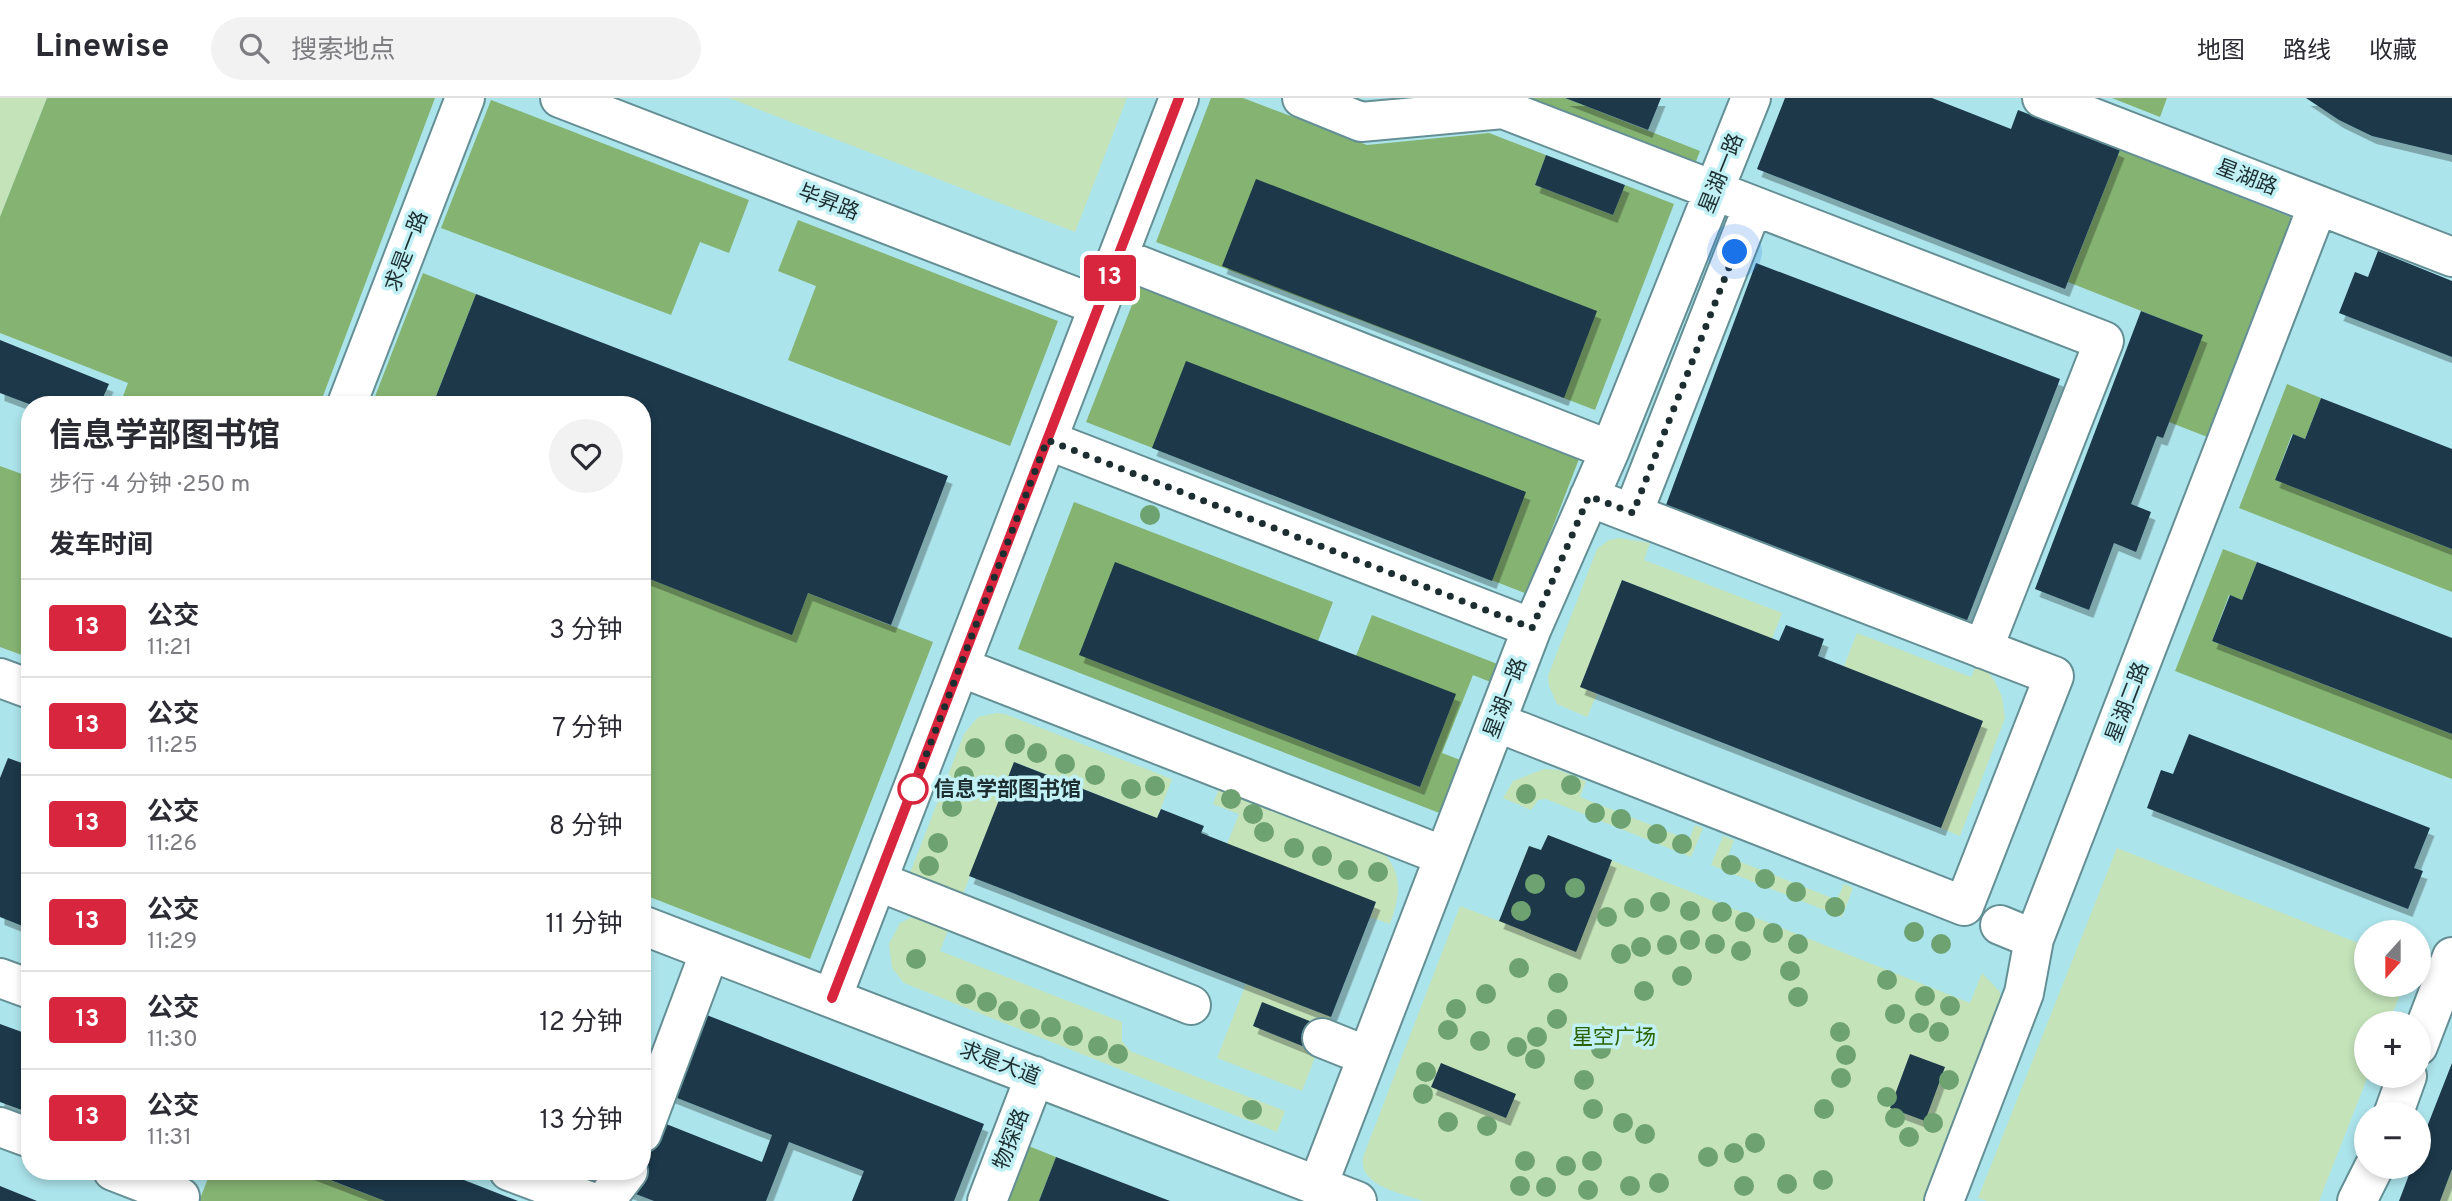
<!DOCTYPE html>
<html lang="zh">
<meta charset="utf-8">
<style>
:root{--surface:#fff;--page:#f2f2f3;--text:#2b2b33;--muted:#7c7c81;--line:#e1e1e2}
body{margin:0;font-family:Overpass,"Noto Sans SC",sans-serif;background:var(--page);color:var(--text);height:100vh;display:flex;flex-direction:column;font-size:26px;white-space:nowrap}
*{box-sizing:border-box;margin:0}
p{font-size:23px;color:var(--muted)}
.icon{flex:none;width:38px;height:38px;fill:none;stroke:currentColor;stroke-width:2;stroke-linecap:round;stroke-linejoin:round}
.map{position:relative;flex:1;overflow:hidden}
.panel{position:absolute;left:21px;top:298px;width:630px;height:784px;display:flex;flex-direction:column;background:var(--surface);border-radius:28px;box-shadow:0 4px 10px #0003}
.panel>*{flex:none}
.badge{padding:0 14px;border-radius:5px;font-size:24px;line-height:46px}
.needle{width:46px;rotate:201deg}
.buttons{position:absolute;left:2354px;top:822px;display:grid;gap:14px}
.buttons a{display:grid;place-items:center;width:77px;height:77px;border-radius:50%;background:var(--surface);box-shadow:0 4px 10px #0003;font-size:35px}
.you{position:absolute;width:35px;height:35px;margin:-18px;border:5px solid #fff;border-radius:50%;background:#1a73e8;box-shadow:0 0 0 10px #1a73e833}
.map>.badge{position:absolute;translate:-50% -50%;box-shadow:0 0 0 4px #fff}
h2{padding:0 28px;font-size:26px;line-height:63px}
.round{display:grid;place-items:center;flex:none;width:74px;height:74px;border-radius:37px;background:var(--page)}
.overview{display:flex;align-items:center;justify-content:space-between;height:119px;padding:0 28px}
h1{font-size:33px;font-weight:700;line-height:52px}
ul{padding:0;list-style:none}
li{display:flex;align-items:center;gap:21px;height:98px;padding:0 28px;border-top:2px solid var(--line)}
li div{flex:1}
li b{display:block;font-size:26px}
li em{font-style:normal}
li .badge{min-width:77px;font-weight:700;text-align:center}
header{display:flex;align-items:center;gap:42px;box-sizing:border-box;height:98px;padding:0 35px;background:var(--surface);border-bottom:2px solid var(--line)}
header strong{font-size:33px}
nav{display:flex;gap:38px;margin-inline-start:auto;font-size:24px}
.search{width:490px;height:63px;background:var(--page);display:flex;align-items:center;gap:18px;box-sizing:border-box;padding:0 24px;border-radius:38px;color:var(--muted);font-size:26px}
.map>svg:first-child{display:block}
.built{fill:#ace4eb;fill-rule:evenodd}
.green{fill:#c4e3b9}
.forest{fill:#85b372}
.building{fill:#1b374a;filter:url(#shadow)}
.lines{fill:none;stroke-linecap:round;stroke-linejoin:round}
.minor-casing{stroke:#648f95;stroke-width:42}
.minor{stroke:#fff;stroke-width:38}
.tree{fill:#6ea270}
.line-casing{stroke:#fff;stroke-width:16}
.line{stroke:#d7263d;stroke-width:10}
.walk{stroke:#1c2e30;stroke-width:7;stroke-dasharray:0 12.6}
.stop-dot{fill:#fff;stroke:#d7263d;stroke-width:3.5}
.labels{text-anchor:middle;stroke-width:7;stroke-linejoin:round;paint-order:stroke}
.street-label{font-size:21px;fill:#1c2e30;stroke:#c1f0f5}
.stop-label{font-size:21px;font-weight:bold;fill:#1c2e30;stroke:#c1f0f5;text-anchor:start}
.park-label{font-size:21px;fill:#2a6203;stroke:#c1f0f5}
</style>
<header>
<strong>Linewise</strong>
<div class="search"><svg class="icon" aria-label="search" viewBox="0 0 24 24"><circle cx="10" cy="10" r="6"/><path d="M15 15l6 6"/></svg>搜索地点</div>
<nav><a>地图</a><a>路线</a><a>收藏</a></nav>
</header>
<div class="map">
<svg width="2452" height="1103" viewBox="0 0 2452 1103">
<defs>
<filter id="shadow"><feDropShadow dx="4.5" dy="8" stdDeviation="0" flood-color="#0004"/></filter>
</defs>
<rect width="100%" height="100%" fill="#c1f0f5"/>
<path class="built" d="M0 0H2452V1103H0ZM30 306H642V1073H30ZM2366 835H2418V887H2366ZM2366 926H2418V978H2366ZM2366 1017H2418V1069H2366Z"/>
<path class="green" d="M0 0H47L0 119Z
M729 0H1127L1075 134Z
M1619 440 1650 445 1644 462 1782 515 1772 541 1622 482 1581 588 1597 596 1587 619 1557 606 1549 588 1548 578 1597 451 1609 442Z
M1857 535 1971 579 1977 565 1984 569 1994 582 2002 599 2005 620 1960 738 1941 730 1844 568Z
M997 615 1005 616 1172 681 1157 720 1015 664 961 801 908 780 964 636 978 619Z
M1544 671 1559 672 1586 683 1580 699 1689 742 1695 727 1703 730 1691 759 1546 701 1538 702 1531 712 1503 700 1513 683Z
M1220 688 1381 753C1404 774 1400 799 1390 826L1370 819 1376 805 1227 746 1239 716 1213 706Z
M1548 737 1970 905 1982 875 2000 894 2001 905 1928 1103H1423C1402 1095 1358 1088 1363 1059L1460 808 1499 823 1529 748 1541 752Z
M1723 738 1734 742 1728 759 1837 802 1844 786 1853 790 1842 819 1711 767Z
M2117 750 2366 848V887H2404L2388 926H2366L2368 978 2319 1103H1987L1978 1100Z
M925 818 950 827 940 853 1122 924V943L1130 953 1285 1013 1277 1034 904 885 892 870 889 846 900 825 912 819Z
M1246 886 1331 919 1327 930 1262 905 1253 928 1317 954 1302 993 1217 960Z
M2452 1071V1103H2440Z"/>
<path class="forest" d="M47 0H435L320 306H120L128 285 0 235V119Z
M1211 0H1243L1367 47 1489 35 1546 57 1535 87 1613 117 1625 87 1674 106 1595 312 1156 144Z
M1508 0H1565L1700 53 1693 71Z
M2112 0H2167L2160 19Z
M491 2 749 102 729 155 700 144 671 217 441 130Z
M2120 52 2301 123 2215 342 2169 324 2202 237 2068 184Z
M798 122 1058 223 1010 348 788 262 816 188 778 173Z
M423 175 476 196 433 306H372Z
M1139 189 1579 361 1527 496 1086 324Z
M2287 286 2321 300 2305 341 2292 336 2275 382 2452 451V494L2239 410Z
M0 368 30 379V560L0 549Z
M1074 404 1333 504 1318 543 1080 557 1420 689 1455 597 1356 558 1372 517 1500 567 1493 585 1473 577 1442 655 1463 663 1442 716 1018 551Z
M2223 451 2257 464 2242 502 2229 497 2212 543 2452 636V681L2175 573Z
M642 478 792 536 808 495 933 544 810 861 642 796Z
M1026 1047 1056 1059 1039 1103H1004Z
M211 1073H306L385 1103H199Z"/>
<path class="building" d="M1565 0H1661L1648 32Z
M1785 0H1932L2011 31 2018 12 2120 52 2065 191 1757 71Z
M2306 0H2452V57L2372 38 2339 22Z
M1546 57 1625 87 1613 117 1535 87Z
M1256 81 1597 213 1564 300 1222 168Z
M2378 153 2452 183V259L2339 215 2355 174 2368 179Z
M1756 165 2060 281 1966 525 1670 411 1666 407Z
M476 196 948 378 891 527 808 495 792 537 642 478V306H433Z
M2141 213 2203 237 2163 340 2157 338 2131 406 2151 414 2136 454 2114 445 2089 512 2035 491Z
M0 242 109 286 100 306H29L0 295Z
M1186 263 1526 394 1492 483 1152 350Z
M2321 300 2452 351V451L2275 382 2293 336 2305 341Z
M1115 464 1456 596 1420 689 1079 557Z
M2257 464 2452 540V636L2212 543 2230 497 2242 502Z
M1622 482 1779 543 1786 527 1824 541 1818 558 1983 623 1941 730 1580 589Z
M2189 636 2430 730 2414 770 2423 773 2408 811 2147 710 2161 672 2173 676Z
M8 660 30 668V831L0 819V680Z
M1014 664 1157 720 1161 711 1204 728 1201 735 1376 804 1331 919 969 778Z
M1548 737 1612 762 1576 854 1499 823 1529 748 1541 752Z
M1262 904 1327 930 1317 954 1253 928Z
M699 914 984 1026 954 1103H852L864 1073 789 1044 766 1103H654L628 1093 642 1073V1057L656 1022 762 1064 772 1037 667 996Z
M0 926 30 937V1015L0 1004Z
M1910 956 1945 969 1925 1023 1890 1010Z
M1441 965 1516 996 1506 1020 1431 989Z
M2452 965V1071L2440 1103H2399L2412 1069H2418V1052Z
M1056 1059 1170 1103H1039Z
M307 1073H441L518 1103H385Z
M0 1088 37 1103H0Z"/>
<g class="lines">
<g class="minor-casing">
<path id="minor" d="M560 0 1099 208
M1302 0 1361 24 1503 11 2104 243 1983 551
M2042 0 2452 159
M1118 159 1610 352
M347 306 465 0
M1047 342 1532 530
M1633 415 1753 108
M960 569 1444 758
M0 580 30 591
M1496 624 1964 808 2054 578 1589 399
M877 783 1191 907
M642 827 1357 1103
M2000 827 2034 841
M0 880 30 891
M832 900 1179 0
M1322 940 1367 958
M2418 948 2452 859
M2393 1017 2407 978
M0 1029 30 1040
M642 1035 710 853
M113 1073 180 1099
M509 1073 589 1103
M1318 1087 1532 530 1610 352 1751 0
M605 1103 628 1073
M987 1103 1035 978
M1944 1103 2024 895 2034 841 2318 107
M2357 1103 2374 1069"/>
</g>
<use href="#minor" class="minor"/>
</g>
<g class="tree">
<circle cx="1150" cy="417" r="10"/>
<circle cx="1015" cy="646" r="10"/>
<circle cx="975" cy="650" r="10"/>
<circle cx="1037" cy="655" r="10"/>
<circle cx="1065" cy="666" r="10"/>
<circle cx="1095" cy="677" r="10"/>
<circle cx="964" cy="678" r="10"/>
<circle cx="1571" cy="687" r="10"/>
<circle cx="1155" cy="688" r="10"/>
<circle cx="1131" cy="691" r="10"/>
<circle cx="1526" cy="696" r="10"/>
<circle cx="1231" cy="701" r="10"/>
<circle cx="952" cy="709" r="10"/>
<circle cx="1595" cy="715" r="10"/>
<circle cx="1253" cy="716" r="10"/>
<circle cx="1621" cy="721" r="10"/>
<circle cx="1264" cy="734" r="10"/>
<circle cx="1657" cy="736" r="10"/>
<circle cx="938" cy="745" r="10"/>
<circle cx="1682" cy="746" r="10"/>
<circle cx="1294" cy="750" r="10"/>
<circle cx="1322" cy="758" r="10"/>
<circle cx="1731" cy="767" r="10"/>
<circle cx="929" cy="768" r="10"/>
<circle cx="1348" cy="772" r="10"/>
<circle cx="1378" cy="774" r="10"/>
<circle cx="1765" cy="781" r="10"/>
<circle cx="1535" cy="786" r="10"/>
<circle cx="1575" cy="790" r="10"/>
<circle cx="1796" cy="794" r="10"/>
<circle cx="1660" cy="804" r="10"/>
<circle cx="1835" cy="809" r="10"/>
<circle cx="1634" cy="810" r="10"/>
<circle cx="1521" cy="813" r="10"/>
<circle cx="1690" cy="813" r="10"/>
<circle cx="1722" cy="814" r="10"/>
<circle cx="1607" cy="819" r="10"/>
<circle cx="1745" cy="824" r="10"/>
<circle cx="1914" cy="834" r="10"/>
<circle cx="1773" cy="835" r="10"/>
<circle cx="1690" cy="842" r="10"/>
<circle cx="1715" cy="846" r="10"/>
<circle cx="1798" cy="846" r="10"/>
<circle cx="1941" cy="846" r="10"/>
<circle cx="1667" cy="847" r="10"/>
<circle cx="1641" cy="849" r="10"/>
<circle cx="1741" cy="853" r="10"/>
<circle cx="1621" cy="856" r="10"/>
<circle cx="916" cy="861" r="10"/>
<circle cx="1519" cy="870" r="10"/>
<circle cx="1790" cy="873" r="10"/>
<circle cx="1682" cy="878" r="10"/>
<circle cx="1887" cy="882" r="10"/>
<circle cx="1558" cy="885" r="10"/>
<circle cx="1644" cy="893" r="10"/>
<circle cx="966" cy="896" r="10"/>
<circle cx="1486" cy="896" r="10"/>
<circle cx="1925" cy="898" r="10"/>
<circle cx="1798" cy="899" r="10"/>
<circle cx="987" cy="904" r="10"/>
<circle cx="1950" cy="908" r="10"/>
<circle cx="1456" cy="911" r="10"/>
<circle cx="1008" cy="913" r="10"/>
<circle cx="1895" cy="916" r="10"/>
<circle cx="1030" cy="921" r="10"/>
<circle cx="1557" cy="921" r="10"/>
<circle cx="1919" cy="925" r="10"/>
<circle cx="1051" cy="929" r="10"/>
<circle cx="1448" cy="932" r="10"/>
<circle cx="1840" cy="934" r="10"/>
<circle cx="1939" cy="934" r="10"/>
<circle cx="1073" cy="938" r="10"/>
<circle cx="1537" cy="939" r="10"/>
<circle cx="1480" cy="943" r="10"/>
<circle cx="1098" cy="948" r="10"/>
<circle cx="1517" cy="949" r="10"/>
<circle cx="1601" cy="951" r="10"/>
<circle cx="1118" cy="956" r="10"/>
<circle cx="1846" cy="957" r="10"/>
<circle cx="1535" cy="961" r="10"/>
<circle cx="1426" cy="974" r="10"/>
<circle cx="1841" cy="980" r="10"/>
<circle cx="1584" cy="982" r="10"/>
<circle cx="1949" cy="982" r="10"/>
<circle cx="1423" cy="996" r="10"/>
<circle cx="1887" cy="999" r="10"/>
<circle cx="1593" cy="1011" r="10"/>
<circle cx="1824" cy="1011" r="10"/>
<circle cx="1252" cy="1012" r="10"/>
<circle cx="1895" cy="1020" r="10"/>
<circle cx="1448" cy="1024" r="10"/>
<circle cx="1623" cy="1025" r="10"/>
<circle cx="1933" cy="1025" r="10"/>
<circle cx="1487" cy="1028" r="10"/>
<circle cx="1645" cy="1036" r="10"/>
<circle cx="1909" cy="1039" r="10"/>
<circle cx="1755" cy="1045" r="10"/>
<circle cx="1734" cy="1055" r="10"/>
<circle cx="1708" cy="1059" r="10"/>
<circle cx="1525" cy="1063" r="10"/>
<circle cx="1592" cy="1063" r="10"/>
<circle cx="1566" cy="1068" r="10"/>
<circle cx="1823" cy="1082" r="10"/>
<circle cx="1659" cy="1085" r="10"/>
<circle cx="1787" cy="1086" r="10"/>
<circle cx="1520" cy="1088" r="10"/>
<circle cx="1630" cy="1088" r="10"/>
<circle cx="1744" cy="1088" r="10"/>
<circle cx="1546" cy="1089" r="10"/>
<circle cx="1588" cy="1092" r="10"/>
</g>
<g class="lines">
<g class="line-casing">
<path id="line" d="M832 900 1179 0"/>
</g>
<use href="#line" class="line"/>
<path class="walk" d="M913 691 1047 342 1532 530 1589 398 1633 415 1735 154"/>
</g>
<circle class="stop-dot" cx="913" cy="691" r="14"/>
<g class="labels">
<g class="street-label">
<text transform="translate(1721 75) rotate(-68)" y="7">星湖一路</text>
<text transform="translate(2247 79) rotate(21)" y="7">星湖路</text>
<text transform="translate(829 104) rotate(21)" y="7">毕昇路</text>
<text transform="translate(406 153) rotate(-69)" y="7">求是一路</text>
<text transform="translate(1505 600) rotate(-69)" y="7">星湖一路</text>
<text transform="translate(2127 604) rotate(-69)" y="7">星湖二路</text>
<text transform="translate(1000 965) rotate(21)" y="7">求是大道</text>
<text transform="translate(1011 1041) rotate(-69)" y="7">物探路</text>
</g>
<g class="stop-label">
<text x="934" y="698">信息学部图书馆</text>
</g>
<g class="park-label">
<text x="1614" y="946">星空广场</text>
</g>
</g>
</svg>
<div class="buttons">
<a><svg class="needle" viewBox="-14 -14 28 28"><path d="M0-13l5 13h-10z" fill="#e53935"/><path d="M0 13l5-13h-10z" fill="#7c7c81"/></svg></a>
<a>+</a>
<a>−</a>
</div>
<div class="you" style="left:1735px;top:154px"></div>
<b class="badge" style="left:1110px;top:180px;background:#d7263d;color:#fff">13</b>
<section class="panel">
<div class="overview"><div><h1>信息学部图书馆</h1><p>步行 · 4 分钟 · 250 m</p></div><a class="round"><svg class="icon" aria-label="heart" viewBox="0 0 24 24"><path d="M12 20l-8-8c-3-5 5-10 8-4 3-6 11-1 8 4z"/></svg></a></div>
<h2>发车时间</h2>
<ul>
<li><span class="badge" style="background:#d7263d;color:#fff">13</span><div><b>公交</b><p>11:21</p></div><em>3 分钟</em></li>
<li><span class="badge" style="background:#d7263d;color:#fff">13</span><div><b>公交</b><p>11:25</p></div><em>7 分钟</em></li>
<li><span class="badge" style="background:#d7263d;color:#fff">13</span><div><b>公交</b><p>11:26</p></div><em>8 分钟</em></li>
<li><span class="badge" style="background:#d7263d;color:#fff">13</span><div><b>公交</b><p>11:29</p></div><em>11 分钟</em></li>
<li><span class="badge" style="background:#d7263d;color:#fff">13</span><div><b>公交</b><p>11:30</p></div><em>12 分钟</em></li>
<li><span class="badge" style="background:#d7263d;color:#fff">13</span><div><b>公交</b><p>11:31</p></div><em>13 分钟</em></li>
</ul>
</section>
</div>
